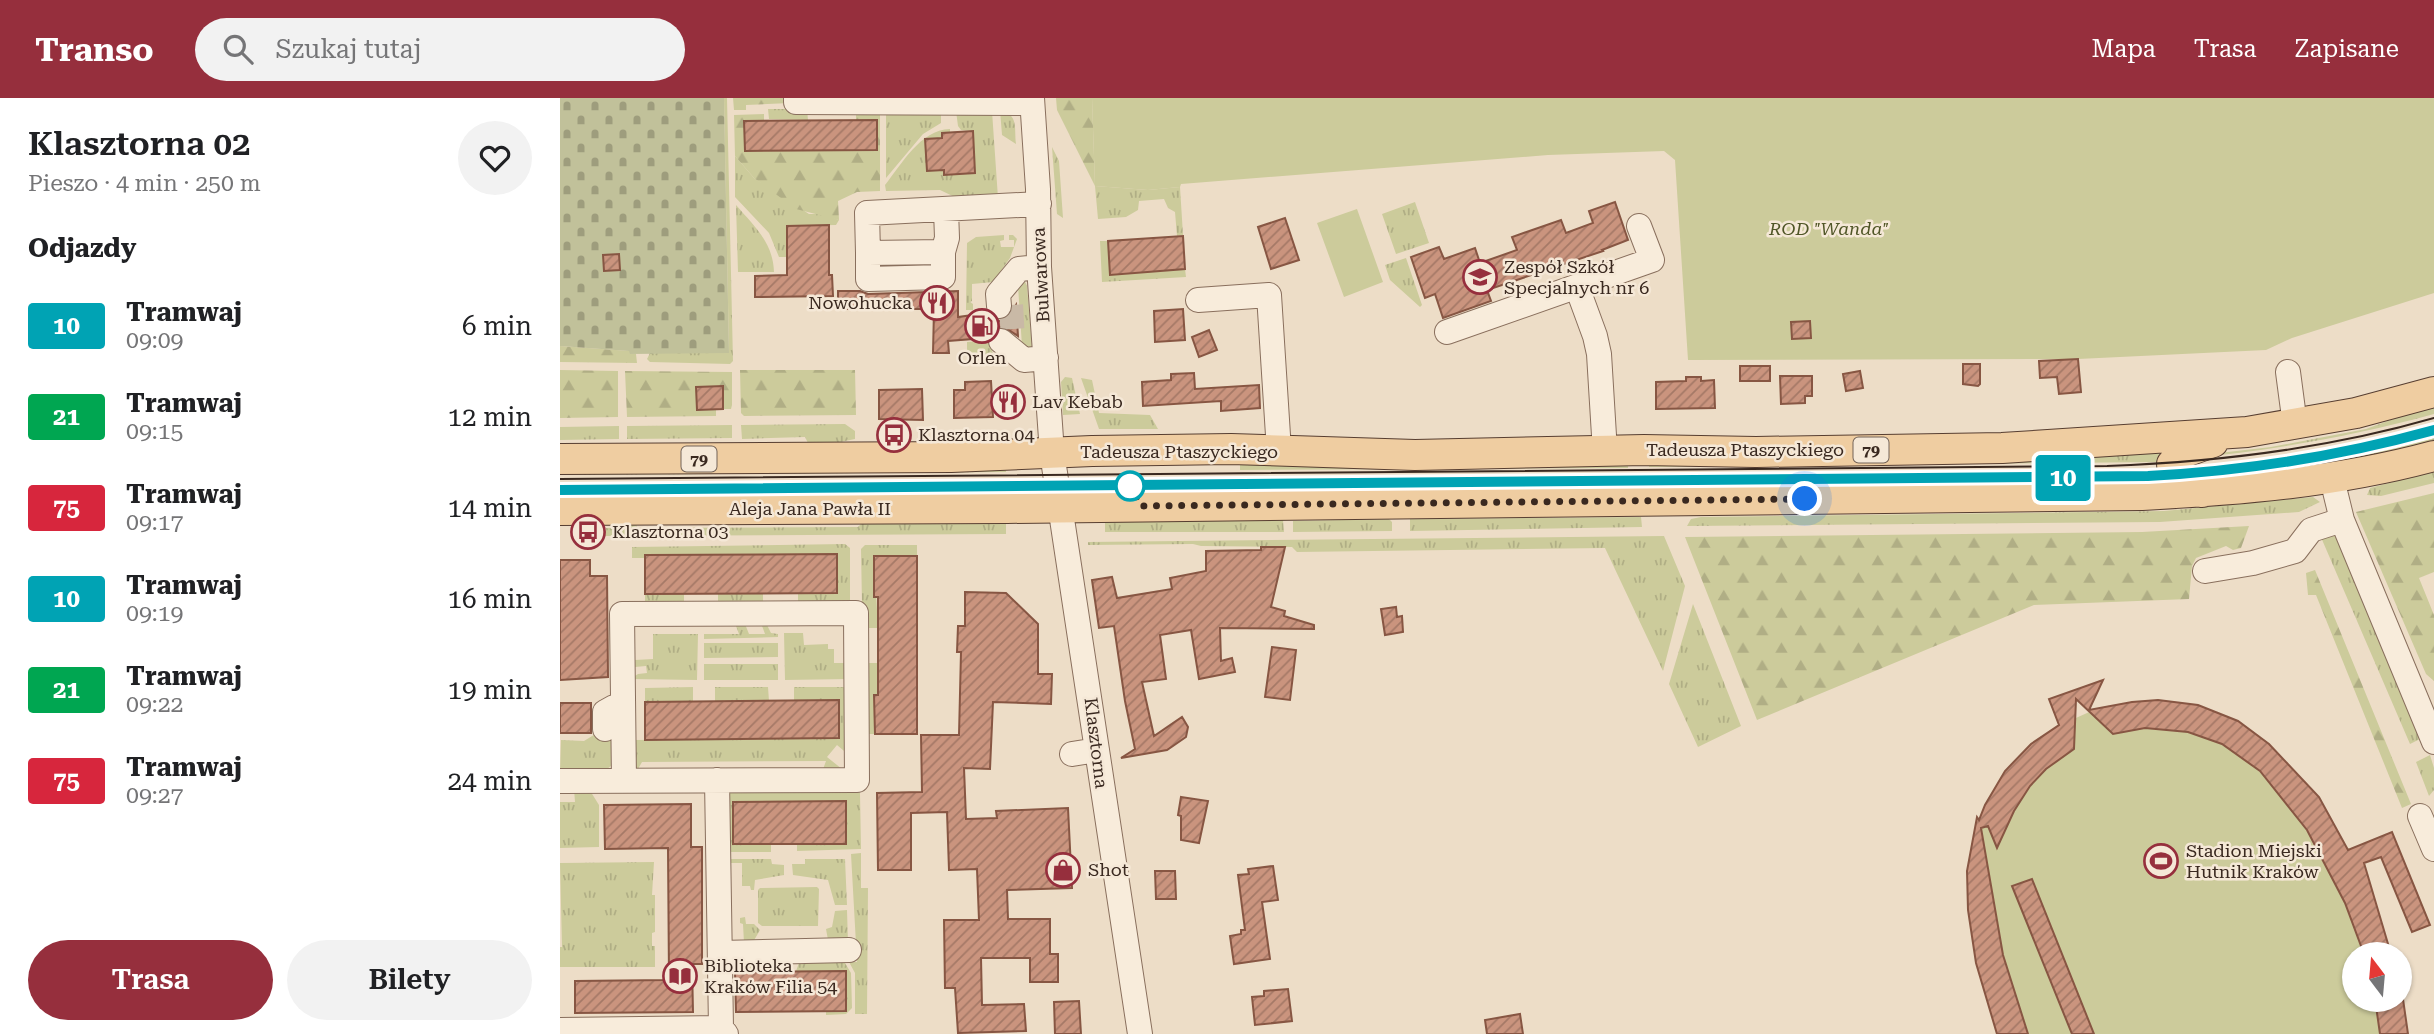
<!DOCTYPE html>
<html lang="pl">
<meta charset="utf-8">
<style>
:root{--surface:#fff;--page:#f2f2f2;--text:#202124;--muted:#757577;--accent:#962f3d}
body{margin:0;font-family:"Roboto Serif",serif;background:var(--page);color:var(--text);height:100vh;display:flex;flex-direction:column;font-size:26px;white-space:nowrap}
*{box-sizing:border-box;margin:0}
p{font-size:23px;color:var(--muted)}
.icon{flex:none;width:38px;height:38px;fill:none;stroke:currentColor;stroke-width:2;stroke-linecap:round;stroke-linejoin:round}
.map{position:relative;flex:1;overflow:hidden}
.side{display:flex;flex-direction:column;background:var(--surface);width:560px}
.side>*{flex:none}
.badge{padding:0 14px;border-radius:5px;font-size:24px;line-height:46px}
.needle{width:46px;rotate:344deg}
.buttons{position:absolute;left:1782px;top:844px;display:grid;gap:14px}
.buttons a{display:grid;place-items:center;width:70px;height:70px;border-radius:50%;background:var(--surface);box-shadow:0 2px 5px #0004;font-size:35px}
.you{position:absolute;width:35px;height:35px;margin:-18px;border:5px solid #fff;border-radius:50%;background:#1a73e8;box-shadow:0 0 0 10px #1a73e833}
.map>.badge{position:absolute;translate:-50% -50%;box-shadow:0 0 0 4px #fff}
h2{padding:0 28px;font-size:26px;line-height:63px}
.round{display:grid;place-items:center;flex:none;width:74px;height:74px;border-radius:37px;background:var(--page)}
.summary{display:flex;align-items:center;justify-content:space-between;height:119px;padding:0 28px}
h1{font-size:33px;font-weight:600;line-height:52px}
.primary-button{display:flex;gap:14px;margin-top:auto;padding:14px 28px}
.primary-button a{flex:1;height:80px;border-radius:42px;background:var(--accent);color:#fff;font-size:28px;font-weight:600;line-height:80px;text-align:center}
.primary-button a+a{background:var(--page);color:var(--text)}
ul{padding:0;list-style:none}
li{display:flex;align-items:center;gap:21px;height:91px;padding:0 28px}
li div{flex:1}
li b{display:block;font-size:26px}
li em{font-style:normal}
li .badge{min-width:77px;font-weight:700;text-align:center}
header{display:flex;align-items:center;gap:42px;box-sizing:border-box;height:98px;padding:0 35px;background:var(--accent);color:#fff}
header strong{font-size:33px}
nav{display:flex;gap:38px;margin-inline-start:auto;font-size:24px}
.search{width:490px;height:63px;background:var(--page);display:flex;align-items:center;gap:18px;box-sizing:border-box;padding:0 24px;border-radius:38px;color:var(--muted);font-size:26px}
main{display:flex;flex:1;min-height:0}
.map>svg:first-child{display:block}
.grass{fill:url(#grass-tufts)}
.forest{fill:url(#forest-firs)}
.cemetery{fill:url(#cemetery-stones)}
.garden{fill:#cccb9b}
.building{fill:url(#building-hatch);stroke:#875643;stroke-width:2}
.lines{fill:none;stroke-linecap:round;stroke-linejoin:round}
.minor-tunnel{stroke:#c9b9a6;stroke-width:24;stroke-dasharray:24 12;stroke-linecap:butt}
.minor-casing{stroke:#896f5d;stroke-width:26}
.major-casing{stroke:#573e31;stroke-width:32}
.minor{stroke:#f8ecdb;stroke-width:24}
.major{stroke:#efcda1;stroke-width:30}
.tram{stroke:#3a2920;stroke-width:2}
.line-casing{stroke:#fff;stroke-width:16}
.line{stroke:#00a3b4;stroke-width:10}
.walk{stroke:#3a2920;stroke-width:7;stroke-dasharray:0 12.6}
.stop-dot{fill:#fff;stroke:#00a3b4;stroke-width:3.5}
.labels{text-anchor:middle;stroke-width:5;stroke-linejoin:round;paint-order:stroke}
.shield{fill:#f5e8d7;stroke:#726257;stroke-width:2}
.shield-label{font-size:16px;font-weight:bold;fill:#3a2920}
.park-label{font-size:18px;font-style:italic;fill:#505627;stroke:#f5e8d7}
.poi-label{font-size:18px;fill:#3a2920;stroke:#f5e8d7;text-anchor:start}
.street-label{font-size:18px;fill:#3a2920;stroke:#f5e8d7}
</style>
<header>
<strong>Transo</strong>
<div class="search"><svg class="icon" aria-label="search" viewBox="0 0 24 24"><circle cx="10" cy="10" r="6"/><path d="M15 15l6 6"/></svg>Szukaj tutaj</div>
<nav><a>Mapa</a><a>Trasa</a><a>Zapisane</a></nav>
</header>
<main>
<section class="side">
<div class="summary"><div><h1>Klasztorna 02</h1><p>Pieszo · 4 min · 250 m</p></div><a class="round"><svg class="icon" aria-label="heart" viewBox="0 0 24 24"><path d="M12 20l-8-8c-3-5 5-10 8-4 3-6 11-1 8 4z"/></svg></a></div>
<h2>Odjazdy</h2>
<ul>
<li><span class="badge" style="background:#00a3b4;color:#fff">10</span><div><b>Tramwaj</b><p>09:09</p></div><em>6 min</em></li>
<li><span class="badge" style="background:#00a651;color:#fff">21</span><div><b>Tramwaj</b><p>09:15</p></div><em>12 min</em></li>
<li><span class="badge" style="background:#d7263d;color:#fff">75</span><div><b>Tramwaj</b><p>09:17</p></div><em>14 min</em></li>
<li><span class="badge" style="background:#00a3b4;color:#fff">10</span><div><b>Tramwaj</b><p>09:19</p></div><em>16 min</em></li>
<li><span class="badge" style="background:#00a651;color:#fff">21</span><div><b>Tramwaj</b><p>09:22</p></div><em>19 min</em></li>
<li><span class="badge" style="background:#d7263d;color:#fff">75</span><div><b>Tramwaj</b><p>09:27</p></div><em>24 min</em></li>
</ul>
<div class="primary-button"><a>Trasa</a><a>Bilety</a></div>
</section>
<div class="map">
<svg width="1874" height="936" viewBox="0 0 1874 936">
<defs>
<pattern id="grass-tufts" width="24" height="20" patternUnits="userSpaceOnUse" patternTransform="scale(1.75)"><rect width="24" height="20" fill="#cccb9b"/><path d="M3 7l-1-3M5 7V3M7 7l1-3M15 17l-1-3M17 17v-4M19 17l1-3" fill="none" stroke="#b0ae85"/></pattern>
<pattern id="forest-firs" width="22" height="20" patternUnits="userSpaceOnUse" patternTransform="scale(1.75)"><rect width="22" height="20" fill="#cccb9b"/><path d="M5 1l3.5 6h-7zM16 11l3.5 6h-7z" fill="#b0ae85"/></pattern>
<pattern id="cemetery-stones" width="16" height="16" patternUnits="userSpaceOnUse" patternTransform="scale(1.75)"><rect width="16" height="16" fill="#c1c19a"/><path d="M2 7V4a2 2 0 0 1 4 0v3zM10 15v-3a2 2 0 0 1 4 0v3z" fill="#9e9d7d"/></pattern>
<pattern id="building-hatch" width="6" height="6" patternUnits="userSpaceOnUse" patternTransform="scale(1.75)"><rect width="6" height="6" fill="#ca947e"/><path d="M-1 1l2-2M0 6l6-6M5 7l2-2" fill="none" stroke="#a57967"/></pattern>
</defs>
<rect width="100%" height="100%" fill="#edddc7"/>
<path class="grass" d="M164 0H167L173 263 170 266 90 264 87 261 90 255H169Z
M208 11H247L248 22 209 21Z
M440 12C459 17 454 29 456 46L442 37Z
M381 13V25L363 36 326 80V14Z
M396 13H432L438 100 401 102 380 92 326 93 325 87C342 66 360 32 390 31V35L382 40 365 42 367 73 384 72 385 77 415 75 413 33 401 32 398 28Z
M492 49 499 63 503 120 497 116Z
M175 58 194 80 249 116H263L279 122 276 127 227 128V159H219L209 135 175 99Z
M535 88 588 92 620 89 623 137 617 138 615 114 608 110 604 101 579 103 578 112 566 119 538 121Z
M855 104 869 145 836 156 822 116Z
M176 107C194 128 213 144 214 174H178Z
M444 137V142L440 143 441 149H454V142H449V137H453L457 141 450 160 433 184 412 186V203L410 204 413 206V212H406L407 145 416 139Z
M540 143H548L551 177 625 171 626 179 542 184Z
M846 160 862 207 860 209 830 182 825 167Z
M464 182 467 188 472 250 462 248 458 188Z
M431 242 433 261 407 262V244Z
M505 279 512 280 520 316 503 317 501 284Z
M521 280 532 282 539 315 590 317 598 331H539Z
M1874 306V316C1794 338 1714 352 1632 360L1633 358 1711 349 1806 331Z
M285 326 295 333V341L265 347H249L245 339 182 341 181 327Z
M172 327V340L67 341V328Z
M59 328V341L0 342V329Z
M1874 336V348L1735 376 1633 380C1715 372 1795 357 1874 336Z
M1599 352 1600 363 1595 364 1089 369V362Z
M680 361 1068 362V370L680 372Z
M445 367 446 374 0 377V372Z
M1874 373V385L1821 398 1807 397 1810 390Z
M308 394V401H0V396Z
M1753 399 1760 404 1739 414 1600 424 1127 428 1131 421 1141 419 1604 413Z
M1081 419 1082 429 850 433V421Z
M306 421H446V436L45 438 46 430H66L71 423H74L78 430 298 429Z
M829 421 832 424V433L733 434V423Z
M723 422 724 434H545V424Z
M1773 434 1778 440 1862 640 1850 646 1760 437Z
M1104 438 1125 488 1103 573 1045 450 737 454 732 449 641 448 633 446 528 447V444Z
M285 446 290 450V506L238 507V495H277L276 456 86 457 85 460H72V449Z
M305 447H357V458H314L318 530H305L302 507 301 451Z
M85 496H124V508H85Z
M158 496H203V507H158Z
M1133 506 1181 628 1138 649 1109 586Z
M201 525H206L211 535 218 536V539L144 541V536H179L176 528 185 526 189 536H205Z
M224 535H243L244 547 268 546V551H274V565H286L290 581 225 582Z
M93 536H138L137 582 70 581 78 576 87 575 86 568 75 569V562L93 561Z
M144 545H218V559L144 560Z
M306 565H318V597H314L315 636H306Z
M144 566H218V582H144Z
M133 589V603L85 604V590Z
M155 589H208L209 603H155Z
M234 589H289L290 658 277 647 267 659 282 671 262 674 266 663 82 664 78 671 75 668 74 642 279 640V602L234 603Z
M37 635H54L52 667 46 672 0 675 1 642 24 643Z
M1870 657 1874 670V692L1869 698 1856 664Z
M14 691H29L39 707V749L0 750V704H15Z
M175 691H294L300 695 301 751 237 753V746H286L173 704V746H211V754H165V697Z
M301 755V790H308L307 916H295V875L289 864H297L291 756Z
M168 761H211L212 766 224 767V777L195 782 194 792H191L190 788H182V765H168Z
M245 761H285L287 807H275L268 782 233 777 232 766H245Z
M94 764 92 797H95V834L92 835V848H95V869H0V849H2L0 765Z
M257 789 259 791 258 828H202L198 825V792L200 790Z
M287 812 288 845 268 842 266 831 272 829 275 813Z
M185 819 186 826H194L200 832 193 844 184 845 183 826 180 825V820Z
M218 865 222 873 173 874V890L169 889 168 867Z
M239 865H285L291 875 292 910 286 916 266 917V913H286L285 873H236Z"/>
<path class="forest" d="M173 0H230V5L186 7V12H174Z
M496 0H532L535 88 497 12Z
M296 12H320V93L297 94 278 103 279 122 236 111 194 80 175 58 174 17 204 16V23H184L185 53 317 52V22H296Z
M0 248 70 253V256H76L77 265 0 264Z
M0 272 58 273V319L0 320Z
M180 272H295L296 317 184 318 181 315Z
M65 273 172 274V307L171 311H163V288L137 312H156V318L67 319Z
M1874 395V474L1859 480 1874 517V583L1866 576 1796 414Z
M1689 428 1681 450 1673 452 1666 448 1636 460 1632 468 1629 501 1474 507 1197 622 1125 439 1582 434Z
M1755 472 1851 706 1842 710 1756 497H1748L1746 475Z"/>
<path class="cemetery" d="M0 0H164L169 255 70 256 69 253 0 248Z"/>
<path class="garden" d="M532 0H1874V195L1732 240 1706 252 1518 261 1128 262 1115 62 1104 53 988 57 621 86 620 89 588 92 535 88Z
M797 111 823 184 784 199 757 125Z
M1536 611 1678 623 1709 646 1759 699 1822 829 1831 856H1794V901H1839V883L1848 936H1437L1416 865 1414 737 1445 673 1471 646 1498 628Z"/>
<path class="building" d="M317 22V52L185 53 184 23Z
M413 33 415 75 384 77V72L367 73 365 41 382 40V35Z
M1055 104 1068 142 1042 152 1043 153 927 192 931 203 883 220 875 196 865 200 851 159 879 149 884 161 915 150 920 165 957 152 952 139 1001 122 1006 135 1033 125 1029 113Z
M725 120 739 162 711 171 698 129Z
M269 127V177H272L273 198 195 199V178L227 177V128Z
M623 138 625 171 550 177 548 143Z
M59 156 60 172 44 173 43 157Z
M278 193H300L308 196 398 193V219L426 215 432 221 440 223 448 220 456 207 458 238 444 229H436L430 233 426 240 388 243 389 255H373L374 211H278Z
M623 211 625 242 595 244 594 213Z
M1250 223 1251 240 1232 241 1231 224Z
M649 232 657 252 639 259 632 239Z
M1518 261 1521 294 1499 296 1497 279 1480 280 1479 263Z
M1403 266H1420V286L1418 288 1403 286Z
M1180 268H1210V283H1180Z
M1300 273 1303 290 1286 293 1283 276Z
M634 275 635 291 699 287 700 310 661 313V303L583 308 582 284 611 282V276Z
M1220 278H1252V298H1245V305L1221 306Z
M1126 279H1141V283L1154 282 1155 310 1096 311V284L1126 283Z
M431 283 433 319 394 320V292H405V284Z
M163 288V311L137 312 136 289Z
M362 291 363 322 319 321V292Z
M701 449H725L711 509 725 513 724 518 754 527V531L660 530 661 563 672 560 675 574 639 581 631 532 600 537 606 581 582 584 594 638 622 619 628 629 626 639 607 652 561 660 575 651 565 603 554 528 539 530 532 482 552 479 557 500 612 491 610 480 646 473V453L701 452Z
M277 456V495L85 496V457Z
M314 458H357V636H315L314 597H318V499H314Z
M0 462H30V478H47L48 579 0 582Z
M405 494 446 495 478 526V576H492L491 606 433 604 430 671 404 670 406 721 437 720 436 713 508 710 512 790 447 792 448 821H490V856H498V884H470V860H421L422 907 464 906 466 933 398 935 395 890H385L384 822H419L417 771 389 772 387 714 351 715V772H318L317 695 362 694 361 637H399L401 554H397L398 528H405Z
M836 509 837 519 842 518 843 534 825 537 821 511Z
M712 549 736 552 730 602 705 599Z
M1543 582 1529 612 1572 604 1598 602 1638 607 1678 623 1709 646 1759 699 1788 752 1832 734 1870 827 1852 834 1821 759 1804 765 1831 856H1804L1785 805 1747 732 1700 673 1662 646 1628 634 1585 630 1553 636 1516 601 1514 651 1486 671 1470 688 1454 713 1437 750 1428 728 1421 730 1443 857 1468 936H1437L1416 865 1408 812 1407 773 1417 719 1419 722 1425 707 1445 673 1471 646 1499 627 1489 601Z
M279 602V640L85 642V604Z
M0 605H31V635H0Z
M621 699 648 703 639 745 621 742V718L618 717Z
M286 703V746H173V704Z
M131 706V749H142V866H132L133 914 15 915V883L109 882 108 750 45 751 44 707Z
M713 768 718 802 702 804 710 861 674 866 670 838 681 836V832H685L678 777 689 776 688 771Z
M595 773H615L616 801H596Z
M1472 781 1534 936H1512L1452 788Z
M286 873V913L176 914 175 874Z
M728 891 732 923 695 927 692 899 704 898V893Z
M1815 901H1843L1848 936H1820Z
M519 903 521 936H495L494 904Z
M960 916 963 936H927L925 922Z"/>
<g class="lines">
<path class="minor-tunnel" d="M451 207 453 242"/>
<g class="minor-casing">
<path id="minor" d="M236 0V4L472 5
M472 0 478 91 479 169 492 355 580 936
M386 112 387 140 383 154 308 155 307 115 479 106
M308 155V181L383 179V154
M1017 189 1035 238 1039 256 1045 354
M638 202 709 197 719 353
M439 208 438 196 459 171 479 169
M887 234 1092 162 1079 128
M441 243 464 262 486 260
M1728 274 1735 327
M1772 381 1782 422 1874 644
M1645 473 1693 465 1735 453 1751 432 1782 422
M45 631V614L54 609H63
M512 656 537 652
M157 682 161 930 166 936
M0 683 297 682 296 515 62 516 64 683
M1860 718 1874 751
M160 855 289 852
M0 932 161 930"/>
</g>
<g class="major-casing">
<path id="major" d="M0 361 391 359 532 353 671 351 855 357 1084 352 1196 354 1442 350 1687 334 1796 315 1874 294
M1642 394C1624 392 1612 386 1612 366L1622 355 1653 344
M0 412 447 410 1582 397C1681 392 1778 384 1874 358"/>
</g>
<use href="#minor" class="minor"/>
<use href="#major" class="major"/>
<path class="tram" d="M0 381 1547 368C1659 364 1767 351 1874 320
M469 389 1588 378C1685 373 1780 358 1874 332
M0 392 136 391"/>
</g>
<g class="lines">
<g class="line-casing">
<path id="line" d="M0 392 1588 378C1685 373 1780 358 1874 332"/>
</g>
<use href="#line" class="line"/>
<path class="walk" d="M570 388 582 408 1245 401"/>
</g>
<defs>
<g id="school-ring" transform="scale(1.75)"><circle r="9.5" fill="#f5e8d7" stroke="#962f3d" stroke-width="1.5"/><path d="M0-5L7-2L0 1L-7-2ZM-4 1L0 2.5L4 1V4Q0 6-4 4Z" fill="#962f3d"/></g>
<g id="restaurant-ring" transform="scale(1.75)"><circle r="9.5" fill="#f5e8d7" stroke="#962f3d" stroke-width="1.5"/><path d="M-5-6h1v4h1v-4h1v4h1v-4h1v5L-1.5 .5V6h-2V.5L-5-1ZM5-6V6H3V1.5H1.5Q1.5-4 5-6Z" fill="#962f3d"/></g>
<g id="fuel-ring" transform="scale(1.75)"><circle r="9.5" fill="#f5e8d7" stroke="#962f3d" stroke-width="1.5"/><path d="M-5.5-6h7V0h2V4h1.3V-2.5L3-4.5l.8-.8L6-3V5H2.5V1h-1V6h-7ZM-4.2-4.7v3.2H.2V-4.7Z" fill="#962f3d"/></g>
<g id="bus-ring" transform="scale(1.75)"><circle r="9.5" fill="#f5e8d7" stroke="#962f3d" stroke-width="1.5"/><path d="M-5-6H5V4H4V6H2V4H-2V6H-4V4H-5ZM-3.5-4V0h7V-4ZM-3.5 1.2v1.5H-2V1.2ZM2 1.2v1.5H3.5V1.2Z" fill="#962f3d"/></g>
<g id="stadium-ring" transform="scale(1.75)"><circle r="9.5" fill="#f5e8d7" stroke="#962f3d" stroke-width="1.5"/><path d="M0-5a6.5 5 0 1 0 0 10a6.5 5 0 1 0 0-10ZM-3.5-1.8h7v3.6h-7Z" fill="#962f3d"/></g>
<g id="shop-ring" transform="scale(1.75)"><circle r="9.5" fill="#f5e8d7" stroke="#962f3d" stroke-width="1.5"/><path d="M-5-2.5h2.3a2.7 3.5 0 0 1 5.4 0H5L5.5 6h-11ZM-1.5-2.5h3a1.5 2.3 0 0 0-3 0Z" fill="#962f3d"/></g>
<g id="library-ring" transform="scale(1.75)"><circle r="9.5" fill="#f5e8d7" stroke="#962f3d" stroke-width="1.5"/><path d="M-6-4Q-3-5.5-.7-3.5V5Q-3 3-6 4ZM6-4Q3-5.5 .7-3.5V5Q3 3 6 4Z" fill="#962f3d"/></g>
</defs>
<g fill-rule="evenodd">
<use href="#school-ring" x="920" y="179"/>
<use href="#restaurant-ring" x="377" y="205"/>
<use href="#fuel-ring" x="422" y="228"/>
<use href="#restaurant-ring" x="448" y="304"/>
<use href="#bus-ring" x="334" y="337"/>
<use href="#bus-ring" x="28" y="434"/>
<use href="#stadium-ring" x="1601" y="763"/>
<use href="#shop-ring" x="503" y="772"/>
<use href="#library-ring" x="120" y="878"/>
</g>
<circle class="stop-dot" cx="570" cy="388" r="14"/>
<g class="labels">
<g class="shield">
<rect x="1293.5" y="339.5" width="35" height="25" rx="5"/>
<rect x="121.5" y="348.5" width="35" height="25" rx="5"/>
</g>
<g class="shield-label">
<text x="1311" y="358">79</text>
<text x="139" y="367">79</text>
</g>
<g class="park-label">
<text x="1269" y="137">ROD "Wanda"</text>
</g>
<g class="poi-label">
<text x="944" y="175">Zespół Szkół<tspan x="944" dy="21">Specjalnych nr 6</tspan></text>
<text x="352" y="211" text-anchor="end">Nowohucka</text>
<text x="422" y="266" text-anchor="middle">Orlen</text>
<text x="472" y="310">Lav Kebab</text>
<text x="358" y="343">Klasztorna 04</text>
<text x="52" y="440">Klasztorna 03</text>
<text x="1626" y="759">Stadion Miejski<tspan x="1626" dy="21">Hutnik Kraków</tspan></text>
<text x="528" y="778">Shot</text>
<text x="144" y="874">Biblioteka<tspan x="144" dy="21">Kraków Filia 54</tspan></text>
</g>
<g class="street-label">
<text transform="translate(481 177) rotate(-93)" y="6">Bulwarowa</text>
<text x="1185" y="358">Tadeusza Ptaszyckiego</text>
<text x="619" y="360">Tadeusza Ptaszyckiego</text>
<text x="250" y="417">Aleja Jana Pawła II</text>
<text transform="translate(536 645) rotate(83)" y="6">Klasztorna</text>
</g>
</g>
</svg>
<div class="buttons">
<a><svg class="needle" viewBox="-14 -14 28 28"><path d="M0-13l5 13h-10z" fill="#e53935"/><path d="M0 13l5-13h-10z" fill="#757577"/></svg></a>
</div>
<div class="you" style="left:1245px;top:401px"></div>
<b class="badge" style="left:1503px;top:380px;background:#00a3b4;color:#fff">10</b>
</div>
</main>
